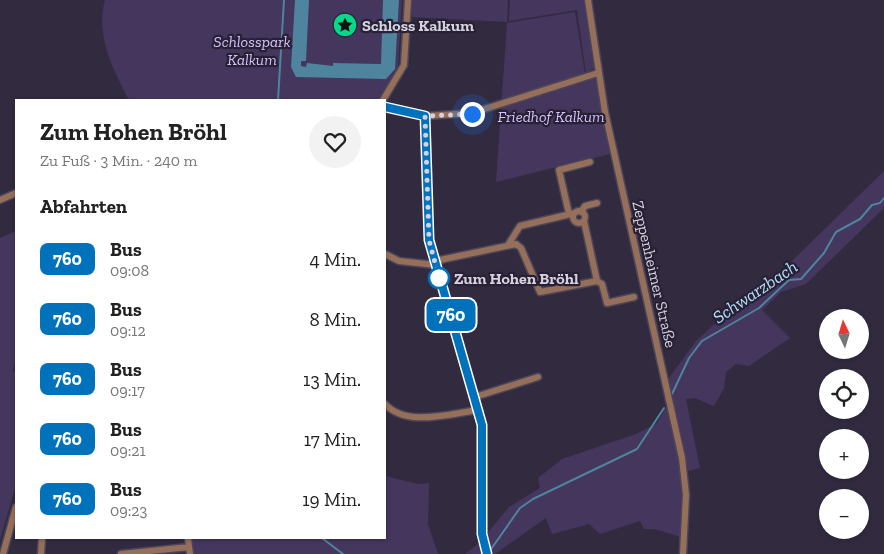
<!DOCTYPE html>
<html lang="de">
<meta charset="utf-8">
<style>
:root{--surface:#fff;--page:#f2f2f2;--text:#222;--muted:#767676}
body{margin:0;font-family:"Zilla Slab",serif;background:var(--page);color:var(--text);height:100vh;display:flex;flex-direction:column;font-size:19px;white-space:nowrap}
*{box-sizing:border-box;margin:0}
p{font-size:16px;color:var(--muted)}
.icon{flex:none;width:28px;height:28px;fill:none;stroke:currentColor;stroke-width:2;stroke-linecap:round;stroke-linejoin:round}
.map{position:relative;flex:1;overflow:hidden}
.sheet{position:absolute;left:15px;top:99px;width:371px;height:440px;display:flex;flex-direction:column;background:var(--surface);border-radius:0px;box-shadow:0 1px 4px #0004}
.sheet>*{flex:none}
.badge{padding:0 10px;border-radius:8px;font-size:18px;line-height:32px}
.needle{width:32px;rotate:356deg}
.buttons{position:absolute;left:819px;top:309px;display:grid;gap:10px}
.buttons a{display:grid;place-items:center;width:50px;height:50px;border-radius:50%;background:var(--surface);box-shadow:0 1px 4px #0004;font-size:25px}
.you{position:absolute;width:25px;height:25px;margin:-12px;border:4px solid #fff;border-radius:50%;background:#1a73e8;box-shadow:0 0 0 8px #1a73e833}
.map>.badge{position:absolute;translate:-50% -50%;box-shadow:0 0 0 2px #fff}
h2{padding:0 25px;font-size:19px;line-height:45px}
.round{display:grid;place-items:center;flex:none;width:52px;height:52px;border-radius:26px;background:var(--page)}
.headline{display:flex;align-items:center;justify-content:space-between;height:85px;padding:0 25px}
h1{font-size:24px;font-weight:700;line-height:38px}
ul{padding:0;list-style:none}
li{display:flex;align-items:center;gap:15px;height:60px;padding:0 25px}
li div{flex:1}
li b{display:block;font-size:19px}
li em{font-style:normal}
li .badge{min-width:55px;font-weight:700;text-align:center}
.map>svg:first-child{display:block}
.green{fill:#44365d}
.water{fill:#4f849f}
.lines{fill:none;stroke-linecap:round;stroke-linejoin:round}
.stream{stroke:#4f849f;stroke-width:2}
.street-casing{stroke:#4c4659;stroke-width:9}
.street{stroke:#966f5a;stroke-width:6}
.line-casing{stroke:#fff;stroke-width:11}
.line{stroke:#0072bc;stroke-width:8}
.walk{stroke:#d5d1df;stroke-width:5;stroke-dasharray:0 9}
.stop-dot{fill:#fff;stroke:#0072bc;stroke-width:2.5}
.labels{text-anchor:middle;stroke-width:4.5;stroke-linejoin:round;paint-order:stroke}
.poi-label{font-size:16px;font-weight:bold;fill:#d5d1df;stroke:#282135;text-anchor:start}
.park-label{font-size:16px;font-style:italic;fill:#d5c2fb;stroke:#282135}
.street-label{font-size:16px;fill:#d5d1df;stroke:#282135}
.stop-label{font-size:16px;font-weight:bold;fill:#d5d1df;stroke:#282135;text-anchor:start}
.water-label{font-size:18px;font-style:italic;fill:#b1e0f9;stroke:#282135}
</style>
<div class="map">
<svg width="884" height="554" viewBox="0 0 884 554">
<rect width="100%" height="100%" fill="#322b40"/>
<path class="green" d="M105 0H402L398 67 380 100H129C113 69 95 36 105 0Z
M412 0H508L507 22 412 17Z
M510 0H584L594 68 586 73 577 10 509 21Z
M575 12 586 80 596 77 610 154 496 182 507 23Z
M884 171V208L806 284 781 292 762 310 790 338 749 366 736 364 726 372 724 388 714 406 695 398 686 399 700 468 688 471 682 437 666 382 696 341 719 320 761 295 793 260Z
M16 231V356L13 371 16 372V485L0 540V238Z
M668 404 680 463 684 505 681 537 655 529H644L640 521 600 534 589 524 552 534 546 518 495 554H465L480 542 509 507 540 488 538 478 562 459 636 434 657 423Z
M385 476 418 484 429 483 428 524 438 554H194L192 538H385Z"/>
<path class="water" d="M295 0H309L306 61H301V66L306 67 307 63 333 66V63L381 64 383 0H399L395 69 386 79 296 77 291 67Z"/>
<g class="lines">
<path class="stream" d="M278 100 284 0
M672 394 689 358 702 341 759 308 789 280 801 279 824 253 836 232 860 219 872 205 880 203 884 198
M322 538 343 554
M489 552 520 508 533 499 637 449 664 408"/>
<g class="street-casing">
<path id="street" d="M588 0 605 112 682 458 686 495 683 554
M383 100 404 65 408 0
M385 107 425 116 472 113 598 73
M425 116 429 240 482 425V534L487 554
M0 200 16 193
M573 217a6 6 0 1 1 12 0a6 6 0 1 1-12 0Z
M581 212 585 206 597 203
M569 214 559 170 590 162
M584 221 597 281 602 284 607 303 634 297
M508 245 520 226 575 213
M385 254 399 261 436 265
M435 261 516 244 521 248 540 292 597 281
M475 397 538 377
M385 404C407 428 451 413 479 410
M188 538 190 554
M3 554 16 507
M41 554 42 538
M121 554 189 547"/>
</g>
<use href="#street" class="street"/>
</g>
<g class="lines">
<g class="line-casing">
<path id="line" d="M385 107 425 116 429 240 482 425V534L487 554"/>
</g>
<use href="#line" class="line"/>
<path class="walk" d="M439 278 429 240 425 116 472 114"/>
</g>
<defs>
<g id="sight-disc" transform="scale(1.25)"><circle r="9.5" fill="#03d98b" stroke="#282135"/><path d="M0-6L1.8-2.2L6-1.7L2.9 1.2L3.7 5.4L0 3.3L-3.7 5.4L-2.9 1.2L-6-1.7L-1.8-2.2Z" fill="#111"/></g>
</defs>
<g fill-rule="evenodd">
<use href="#sight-disc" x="345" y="25"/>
</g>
<circle class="stop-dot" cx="439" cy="278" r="10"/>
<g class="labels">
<g class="poi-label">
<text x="362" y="31">Schloss Kalkum</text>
</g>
<g class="park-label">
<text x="252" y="47">Schlosspark<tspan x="252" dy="18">Kalkum</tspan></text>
<text x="551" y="122">Friedhof Kalkum</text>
</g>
<g class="street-label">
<text transform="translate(655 274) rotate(77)" y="6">Zeppenheimer Straße</text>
</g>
<g class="stop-label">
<text x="454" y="284">Zum Hohen Bröhl</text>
</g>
<g class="water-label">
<text transform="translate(755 292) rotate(-34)" y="6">Schwarzbach</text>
</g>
</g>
</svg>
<div class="buttons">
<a><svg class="needle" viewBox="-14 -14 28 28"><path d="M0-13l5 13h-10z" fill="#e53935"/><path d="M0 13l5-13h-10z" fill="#767676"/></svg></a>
<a><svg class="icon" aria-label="locate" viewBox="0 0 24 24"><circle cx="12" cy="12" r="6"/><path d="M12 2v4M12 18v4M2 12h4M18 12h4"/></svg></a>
<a>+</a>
<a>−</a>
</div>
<div class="you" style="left:472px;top:114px"></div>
<b class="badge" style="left:451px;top:315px;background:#0072bc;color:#fff">760</b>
<section class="sheet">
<div class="headline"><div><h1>Zum Hohen Bröhl</h1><p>Zu Fuß · 3 Min. · 240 m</p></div><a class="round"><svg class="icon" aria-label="heart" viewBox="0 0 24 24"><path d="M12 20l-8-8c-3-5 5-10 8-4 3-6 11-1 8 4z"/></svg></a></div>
<h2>Abfahrten</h2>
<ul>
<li><span class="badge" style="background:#0072bc;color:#fff">760</span><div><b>Bus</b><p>09:08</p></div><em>4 Min.</em></li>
<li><span class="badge" style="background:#0072bc;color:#fff">760</span><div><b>Bus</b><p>09:12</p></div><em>8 Min.</em></li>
<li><span class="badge" style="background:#0072bc;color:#fff">760</span><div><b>Bus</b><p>09:17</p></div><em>13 Min.</em></li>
<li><span class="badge" style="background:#0072bc;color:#fff">760</span><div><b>Bus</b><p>09:21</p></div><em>17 Min.</em></li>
<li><span class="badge" style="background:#0072bc;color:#fff">760</span><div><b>Bus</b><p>09:23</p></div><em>19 Min.</em></li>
</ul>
</section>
</div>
